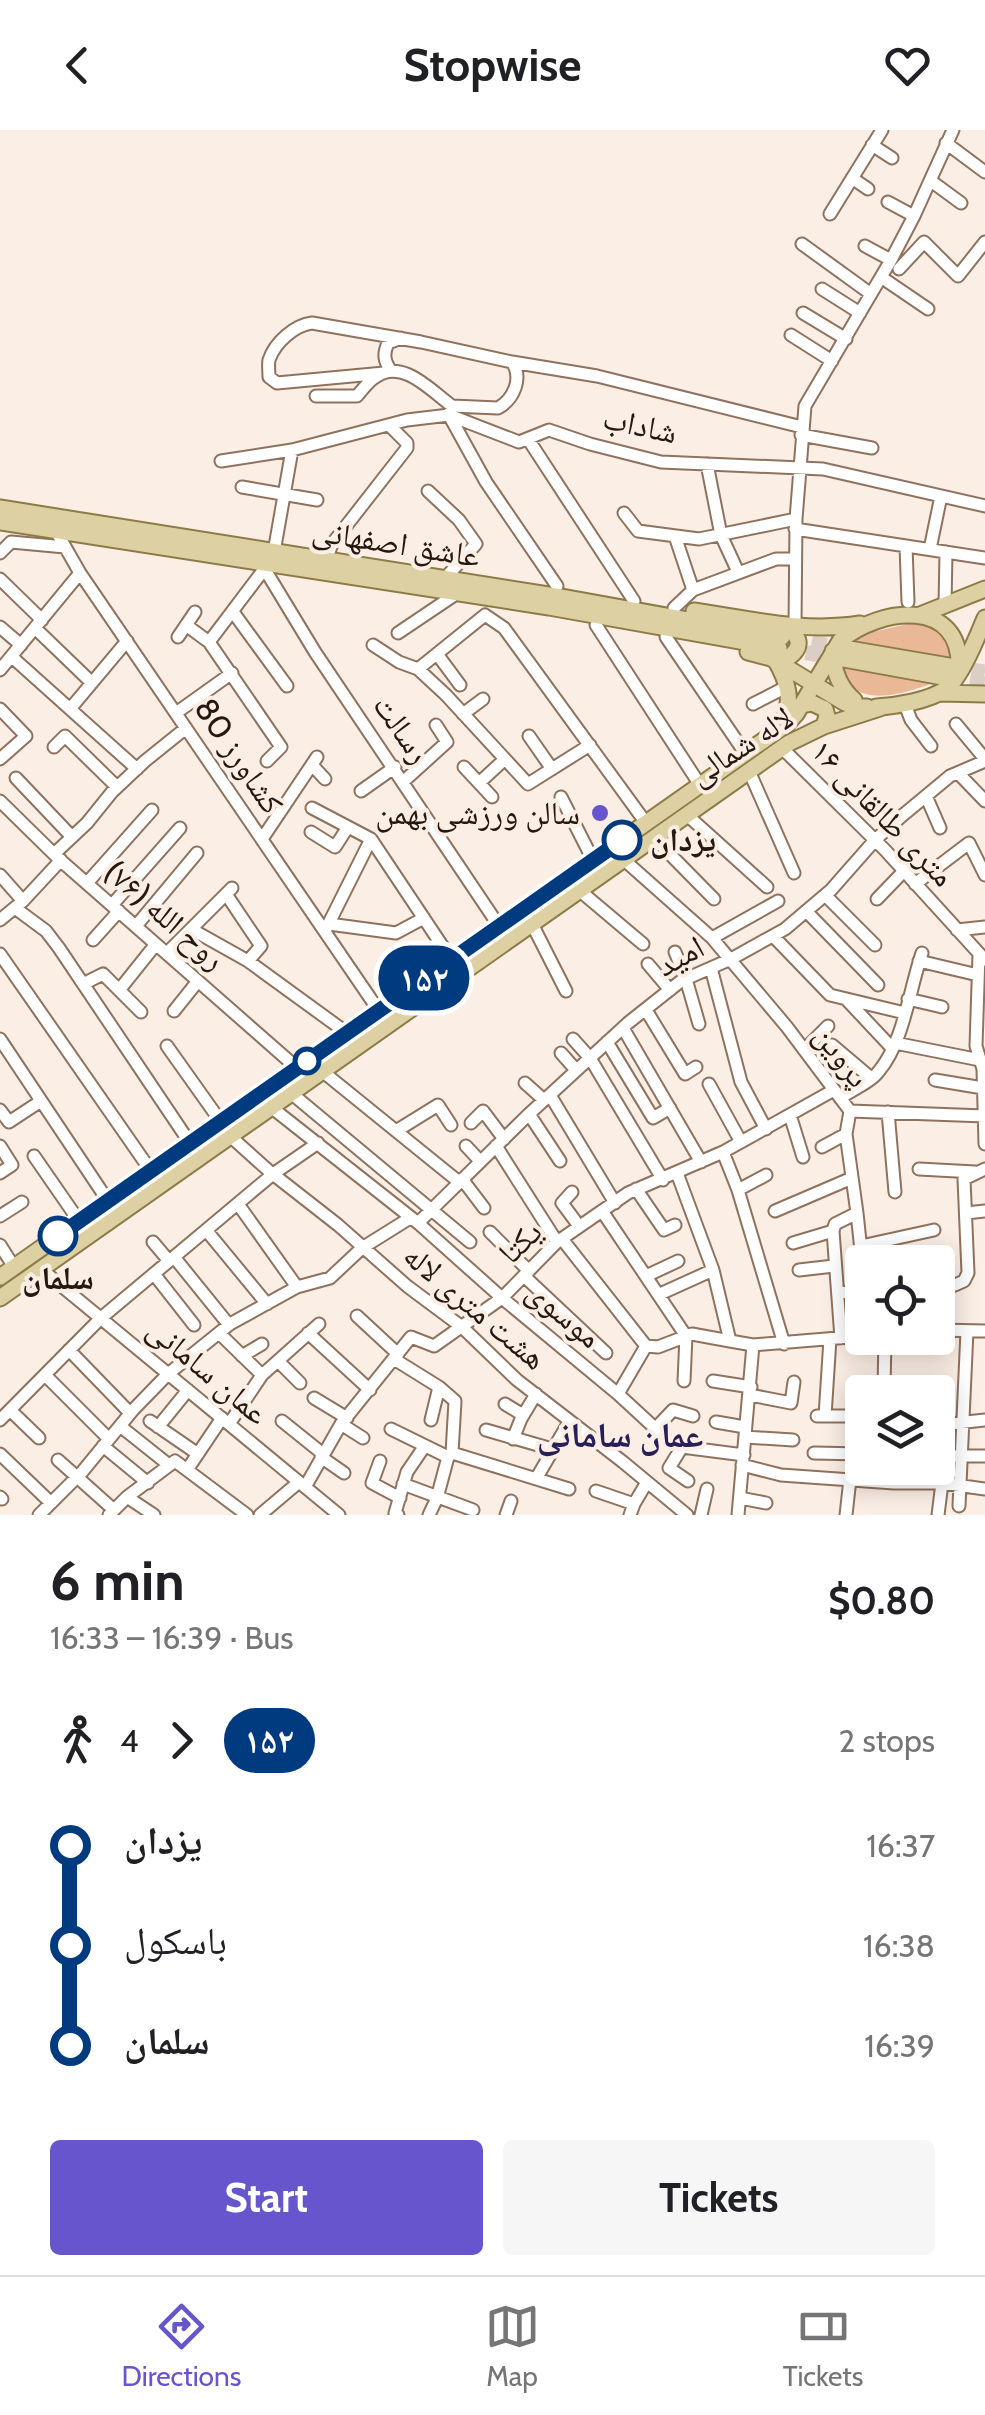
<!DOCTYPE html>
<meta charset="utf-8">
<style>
:root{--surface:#fff;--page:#f6f6f6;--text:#202124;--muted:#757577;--line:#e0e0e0;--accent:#6755ce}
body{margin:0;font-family:Cabin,"Noto Naskh Arabic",sans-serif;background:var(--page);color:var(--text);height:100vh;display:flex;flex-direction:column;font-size:38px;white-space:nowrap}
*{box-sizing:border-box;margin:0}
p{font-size:32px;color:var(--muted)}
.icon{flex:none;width:55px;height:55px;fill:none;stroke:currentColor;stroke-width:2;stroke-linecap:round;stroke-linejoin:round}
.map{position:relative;height:1385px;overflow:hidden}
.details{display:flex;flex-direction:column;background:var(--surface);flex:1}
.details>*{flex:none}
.badge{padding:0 20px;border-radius:32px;font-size:35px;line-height:65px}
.tools{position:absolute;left:845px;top:1115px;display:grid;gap:20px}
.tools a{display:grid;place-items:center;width:110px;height:110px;border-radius:10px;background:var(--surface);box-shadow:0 5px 25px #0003;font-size:50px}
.map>.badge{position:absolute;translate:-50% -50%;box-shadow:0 0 0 5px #fff}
.legs{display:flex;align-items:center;gap:15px;height:110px;padding:0 50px;font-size:32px}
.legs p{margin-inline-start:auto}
.overview{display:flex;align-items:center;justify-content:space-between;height:170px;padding:0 50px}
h1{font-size:55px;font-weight:700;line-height:75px}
.button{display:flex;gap:20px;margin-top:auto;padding:20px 50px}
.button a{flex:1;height:115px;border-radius:10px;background:var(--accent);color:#fff;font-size:40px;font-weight:700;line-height:115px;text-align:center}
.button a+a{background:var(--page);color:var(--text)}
ul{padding:0 50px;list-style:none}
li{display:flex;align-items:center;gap:35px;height:100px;font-size:38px}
li i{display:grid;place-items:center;width:15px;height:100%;margin:0 12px;background:currentColor}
li i::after{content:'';width:25px;height:25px;margin:-12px;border:8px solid;border-radius:50%;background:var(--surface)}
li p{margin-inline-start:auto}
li:first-child i{background:linear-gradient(#0000 50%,currentColor 0)}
li:last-child i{background:linear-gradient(currentColor 50%,#0000 0)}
header{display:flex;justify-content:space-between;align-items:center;height:130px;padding:0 50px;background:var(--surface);font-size:45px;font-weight:700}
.menu{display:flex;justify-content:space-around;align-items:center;height:140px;border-top:2px solid var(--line);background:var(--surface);font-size:28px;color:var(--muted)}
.menu a{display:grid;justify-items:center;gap:5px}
.menu .active{color:var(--accent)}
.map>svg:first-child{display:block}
.green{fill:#eab896}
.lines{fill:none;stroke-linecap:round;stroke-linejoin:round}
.major-tunnel{stroke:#dbcec5;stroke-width:15;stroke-dasharray:15 8;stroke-linecap:butt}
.minor-casing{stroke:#8f725e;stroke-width:15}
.major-casing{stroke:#8d7b47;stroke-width:19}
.minor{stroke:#fff;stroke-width:11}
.major{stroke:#ddd0a2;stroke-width:15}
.line-1-casing{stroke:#fff;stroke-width:22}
.line-1{stroke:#003b80;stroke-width:15}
.poi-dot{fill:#6755ce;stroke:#fbeee5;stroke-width:4}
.stop-1-dot{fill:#fff;stroke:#003b80;stroke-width:5}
.labels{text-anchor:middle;stroke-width:8;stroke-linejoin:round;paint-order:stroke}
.street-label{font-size:32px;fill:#241810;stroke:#fbeee5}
.poi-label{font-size:32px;fill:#241810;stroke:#fbeee5;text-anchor:end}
.stop-label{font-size:32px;font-weight:bold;fill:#241810;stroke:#fbeee5;text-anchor:start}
.neighbourhood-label{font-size:35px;font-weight:bold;fill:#281f59;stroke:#fbeee5}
</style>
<header><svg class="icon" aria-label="back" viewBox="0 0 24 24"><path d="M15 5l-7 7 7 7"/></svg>Stopwise<svg class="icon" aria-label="heart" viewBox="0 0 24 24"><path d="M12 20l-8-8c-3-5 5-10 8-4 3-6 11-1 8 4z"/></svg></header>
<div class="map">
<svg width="985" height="1385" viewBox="0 0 985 1385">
<rect width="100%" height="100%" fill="#fbeee5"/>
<path class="green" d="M916 492C941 496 947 506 951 529L853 512 864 504Z
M842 532 943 549C911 562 847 586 842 532Z"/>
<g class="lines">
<path class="major-tunnel" d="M789 508 845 519
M783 519 839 528
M949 536 985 542
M947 548 985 554"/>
<g class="minor-casing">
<path id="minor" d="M946 13 985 42
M872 15 892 28
M852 48 868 59
M931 51 961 73
M888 72 914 86
M830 84 882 0
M802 114 871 164
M865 116 891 130
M899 139 924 112 958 146 985 112
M881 147 928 179
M822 159 860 183
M803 183 846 209
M791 205 832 231
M391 241C384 231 383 224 388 213L401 208
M384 243 277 253 269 247C269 241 268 235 269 230 275 212 295 195 312 193L421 212 512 232 597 246 802 297
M316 266H357C362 260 368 252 374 248 402 227 430 260 452 276L449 285 486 352 557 456
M452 276 498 278C514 269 523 248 512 232
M801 305 872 318
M528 309 634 471
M221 331 292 320 407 290 449 285 519 312 549 300 590 314 661 332 823 339 985 376
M707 334 721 405 738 442
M242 357 317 370
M428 361 459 390 476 414 448 445
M624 383 638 401 699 409 796 389
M795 399 985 428
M56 401 80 443 379 881
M675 406 693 460
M906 416 908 472
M930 419 941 366
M274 422 292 320
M0 423 11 412 65 417
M326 430 332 414 407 318V313L389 295
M261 433 315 522 499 796
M0 449 42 490
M945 475 946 422
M674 478 693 460 776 429H795
M233 482 287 556
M186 495 209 512 281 617 267 631
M596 495 700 655
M795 496 796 389 805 276 891 130 914 86 953 0
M0 497 21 515
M35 498 92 553
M398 503 453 466
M178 507 195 482
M666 507 745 623
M209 512 265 438
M373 515 399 532 418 539 446 565 528 654 590 615
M437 524 460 555
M12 527 137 639
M418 539 485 485 504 498 646 693
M0 540 80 443
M904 572 911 590 931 616
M753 574 788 556
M0 579 26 606 0 629
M70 579 127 511
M176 583 232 543
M463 584 483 569
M956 594 985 629
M529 606 552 639
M54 617 65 606 117 657
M782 618 885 720 985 830
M312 635 325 649
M464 637 492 667
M749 641 794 743
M958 643 985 671
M16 648 72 707
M404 651 447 612 436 595
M479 653 505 629
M361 661 395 637
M926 666 940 698
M561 667 593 730
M0 671 59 729 297 938
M312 678 371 709 451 829
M687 685 767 757
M311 702 335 717 348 697
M654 708 714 769
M262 709 317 627
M54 724 87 693 112 662 145 631 186 598
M623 729 712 808 787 897 850 981 846 1004 857 1083 835 1094 833 1101 841 1208
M0 745 23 771
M87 753 152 680
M915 754 969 713 985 745
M579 760 643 814
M226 764 261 816 248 831
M825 765 875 815
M877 769 904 741
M112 775 180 698
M15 778 46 801 59 818 190 1013
M806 781 878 855
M0 790 23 771 61 730
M329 794 396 803 424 788
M532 794 566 861
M136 796 197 723
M191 799 248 831 347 903
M957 800 985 797
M325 801 371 709
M773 806 830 865 905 883
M712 808 778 771
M93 810 119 781
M675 822 686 849 699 894
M167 823 232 758
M0 824 151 1041
M979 824 976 916 983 939 985 1014
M919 831 978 845
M648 834 670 860
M711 838 741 952 766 999
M83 854 103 844 141 882
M120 859 156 814
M846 869 892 918
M908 869 942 877
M646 880 685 944 696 937
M174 881 198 851
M623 898 701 1032
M0 909 108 1071
M573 909 590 928 663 1050
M607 912 653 988 670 978
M895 913 980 930
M832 915 871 948
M167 916 221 992
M804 920 828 896
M561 923 576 940
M322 941 459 1052
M935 950 983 958
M525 953 544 970
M709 954 741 1012
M291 963 470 1112
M550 965 615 1073
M840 968C852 960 871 952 879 941 904 911 909 861 922 823
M271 977 418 1093 502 1168 618 1264 670 1312 682 1317 744 1325
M0 980 9 992 41 971
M850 981 985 986
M888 982 895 1062
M529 984 560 1031
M790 985 803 1027
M471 993 483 981 504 1009
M396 1001 438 975 451 995
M230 1006 269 1041 338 1095 407 1156 462 1197 517 1250 623 1332 687 1385
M0 1016 12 1035 0 1043
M466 1016 480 1031
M496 1016 557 1112
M822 1017 846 1004
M723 1022 738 1060 784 1214
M34 1026 79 1091
M919 1039 975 1042
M677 1043 713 1140 730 1211 753 1215 862 1206
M462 1049 484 1078
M636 1059 664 1100 675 1095
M738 1060 766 1045
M572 1062 562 1073 579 1096
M238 1074 297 1157
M602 1081 686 1206 684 1251
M775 1081 852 1048
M857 1083 862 1130
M966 1083 985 1081
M0 1086 22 1072
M418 1093 529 984 628 893 681 851 731 829 785 799 831 760 875 710 903 685 950 646 985 631
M206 1100 267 1174
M490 1102 529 1141
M562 1109 646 1216
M153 1112 169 1131
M793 1113 833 1101
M0 1115 14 1137
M861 1116 934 1100
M174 1127 229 1195
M41 1139 339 1385
M799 1140 834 1136
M154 1144 194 1195
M524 1146 606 1223
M646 1146 678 1131
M938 1156 955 1155 964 1151 968 1143 964 1049 985 1039
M838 1163 862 1161
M660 1164 713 1140
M357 1186 398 1224
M938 1200 985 1201
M219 1203 262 1245
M308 1203 370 1260
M69 1220 130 1283
M242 1226 262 1214
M394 1229 439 1257 455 1271 452 1323 448 1327 437 1368 429 1385
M278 1231 300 1253
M45 1245 109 1309
M713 1251 751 1257
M884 1258 885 1208
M618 1264 646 1216 658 1217 692 1204 730 1211
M750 1265 791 1273 794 1252
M314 1268 347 1288
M505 1274 523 1285
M10 1280 39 1308
M817 1286H862
M825 1286 830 1209
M0 1290 101 1188 273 1044 318 1013
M431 1290 439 1257
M150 1291 198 1324
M282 1291 323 1324
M716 1292 745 1297
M229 1294 262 1245 319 1194
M341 1294 363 1308
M938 1295 985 1290
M120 1296 169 1335
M158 1297 188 1260
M391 1299 448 1327
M655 1299 673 1280 693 1286
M486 1300 552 1319
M745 1307 793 1310
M513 1309 521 1289 536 1264
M103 1316 148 1353
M682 1317 669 1338 688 1351
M452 1323 569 1359
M814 1323 862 1324
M0 1324 51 1373
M938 1326H985
M321 1327 344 1343
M58 1330 114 1380
M380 1331 372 1353 400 1368
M742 1335 781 1345 894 1353H942L985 1359
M187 1340 222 1288
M536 1349 569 1292
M894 1353 895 1338
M403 1354 473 1380
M305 1357 341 1294 411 1207 434 1216 502 1168 557 1112 628 1063 723 1022 834 960
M596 1361 634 1374
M0 1367 2 1369
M127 1367 154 1385
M740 1368 766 1373
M959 1376 967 1201
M39 1385 82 1342 133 1280 168 1244 230 1194 297 1157 330 1148 362 1118 410 1088
M109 1385 127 1367 175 1331 247 1385
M260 1385 299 1352
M398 1385 395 1383 407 1342 424 1317
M506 1385 511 1371
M630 1385 634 1374 647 1352
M701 1385 707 1359
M738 1385 753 1215
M846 1385 850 1349
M938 1385 942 1353"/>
</g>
<g class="major-casing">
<path id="major" d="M0 378 555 466 782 507
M0 392 549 477 779 518
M694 481C749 489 804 503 860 494
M920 485 985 459
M849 519 949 536
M833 521C833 541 839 557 854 570
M748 522 771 528 845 573 856 577H867
M771 528 789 527C805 516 798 502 783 496
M844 529 943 547
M776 531C788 552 793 570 783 593
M940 563 985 564
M802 575 812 573 825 579 827 586 824 596
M876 577C897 576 928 571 946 559 961 548 978 505 985 488
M0 1147 787 594 796 584 840 511C880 477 963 467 959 540
M0 1168 789 613 824 596 883 577"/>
</g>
<use href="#minor" class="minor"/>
<use href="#major" class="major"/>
</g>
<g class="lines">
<g class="line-1-casing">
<path id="line-1" d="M58 1106 622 710"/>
</g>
<use href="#line-1" class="line-1"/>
</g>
<circle class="poi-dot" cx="600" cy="683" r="10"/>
<g class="stop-1-dot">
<circle cx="622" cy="710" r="18"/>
<circle cx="307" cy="931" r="12"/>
<circle cx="58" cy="1106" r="18"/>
</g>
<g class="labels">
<g class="street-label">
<text transform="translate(640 295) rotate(12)" y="11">شاداب</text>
<text transform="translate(396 413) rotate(9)" y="11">عاشق اصفهانی</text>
<text transform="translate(402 599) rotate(55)" y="11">رسالت</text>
<text transform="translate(741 616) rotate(-33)" y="11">لاله شمالی</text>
<text transform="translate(239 626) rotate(56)" y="11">کشاورز 80</text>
<text transform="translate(883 683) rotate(46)" y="11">۱۶ متری طالقانی</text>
<text transform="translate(165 785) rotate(41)" y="11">روح الله (۷۶)</text>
<text transform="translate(680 826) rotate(-29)" y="11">امید</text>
<text transform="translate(842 926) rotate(53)" y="11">پروین</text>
<text transform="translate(520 1112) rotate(-44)" y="11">یکتا</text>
<text transform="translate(475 1177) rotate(40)" y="11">هشت متری لاله</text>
<text transform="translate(564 1184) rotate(40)" y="11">موسوی</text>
<text transform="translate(208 1241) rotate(40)" y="11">عمان سامانی</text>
</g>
<g class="poi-label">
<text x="580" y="694">سالن ورزشی بهمن</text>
</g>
<g class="stop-label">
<text x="650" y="721">یزدان</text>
<text x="58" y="1159" text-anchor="middle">سلمان</text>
</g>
<g class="neighbourhood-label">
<text x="620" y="1317">عمان سامانی</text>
</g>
</g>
</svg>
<div class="tools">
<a><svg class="icon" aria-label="locate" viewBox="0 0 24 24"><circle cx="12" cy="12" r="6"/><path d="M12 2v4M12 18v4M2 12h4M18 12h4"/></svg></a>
<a><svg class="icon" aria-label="layers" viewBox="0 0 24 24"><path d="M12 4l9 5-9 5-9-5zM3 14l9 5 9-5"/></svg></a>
</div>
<b class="badge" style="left:424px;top:848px;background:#003b80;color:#fff">۱۵۲</b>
</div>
<section class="details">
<div class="overview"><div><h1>6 min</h1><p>16:33 – 16:39 · Bus</p></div><b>$0.80</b></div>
<div class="legs"><svg class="icon" aria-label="walk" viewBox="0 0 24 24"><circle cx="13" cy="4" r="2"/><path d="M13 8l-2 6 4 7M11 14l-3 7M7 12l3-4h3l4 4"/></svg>4<svg class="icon" aria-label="forward" viewBox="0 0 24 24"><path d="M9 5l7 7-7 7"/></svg><b class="badge" style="background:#003b80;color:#fff">۱۵۲</b><p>2 stops</p></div>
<ul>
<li><i style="color:#003b80"></i><b>یزدان</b><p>16:37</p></li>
<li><i style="color:#003b80"></i><span>باسکول</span><p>16:38</p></li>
<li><i style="color:#003b80"></i><b>سلمان</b><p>16:39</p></li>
</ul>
<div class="button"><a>Start</a><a>Tickets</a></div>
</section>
<nav class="menu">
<a class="active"><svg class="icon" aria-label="directions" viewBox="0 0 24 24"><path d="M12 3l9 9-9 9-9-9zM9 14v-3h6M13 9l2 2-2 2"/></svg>Directions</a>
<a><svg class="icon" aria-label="map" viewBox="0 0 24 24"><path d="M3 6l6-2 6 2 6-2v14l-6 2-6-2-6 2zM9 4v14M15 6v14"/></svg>Map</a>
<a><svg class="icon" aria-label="tickets" viewBox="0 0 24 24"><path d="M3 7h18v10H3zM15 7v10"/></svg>Tickets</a>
</nav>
